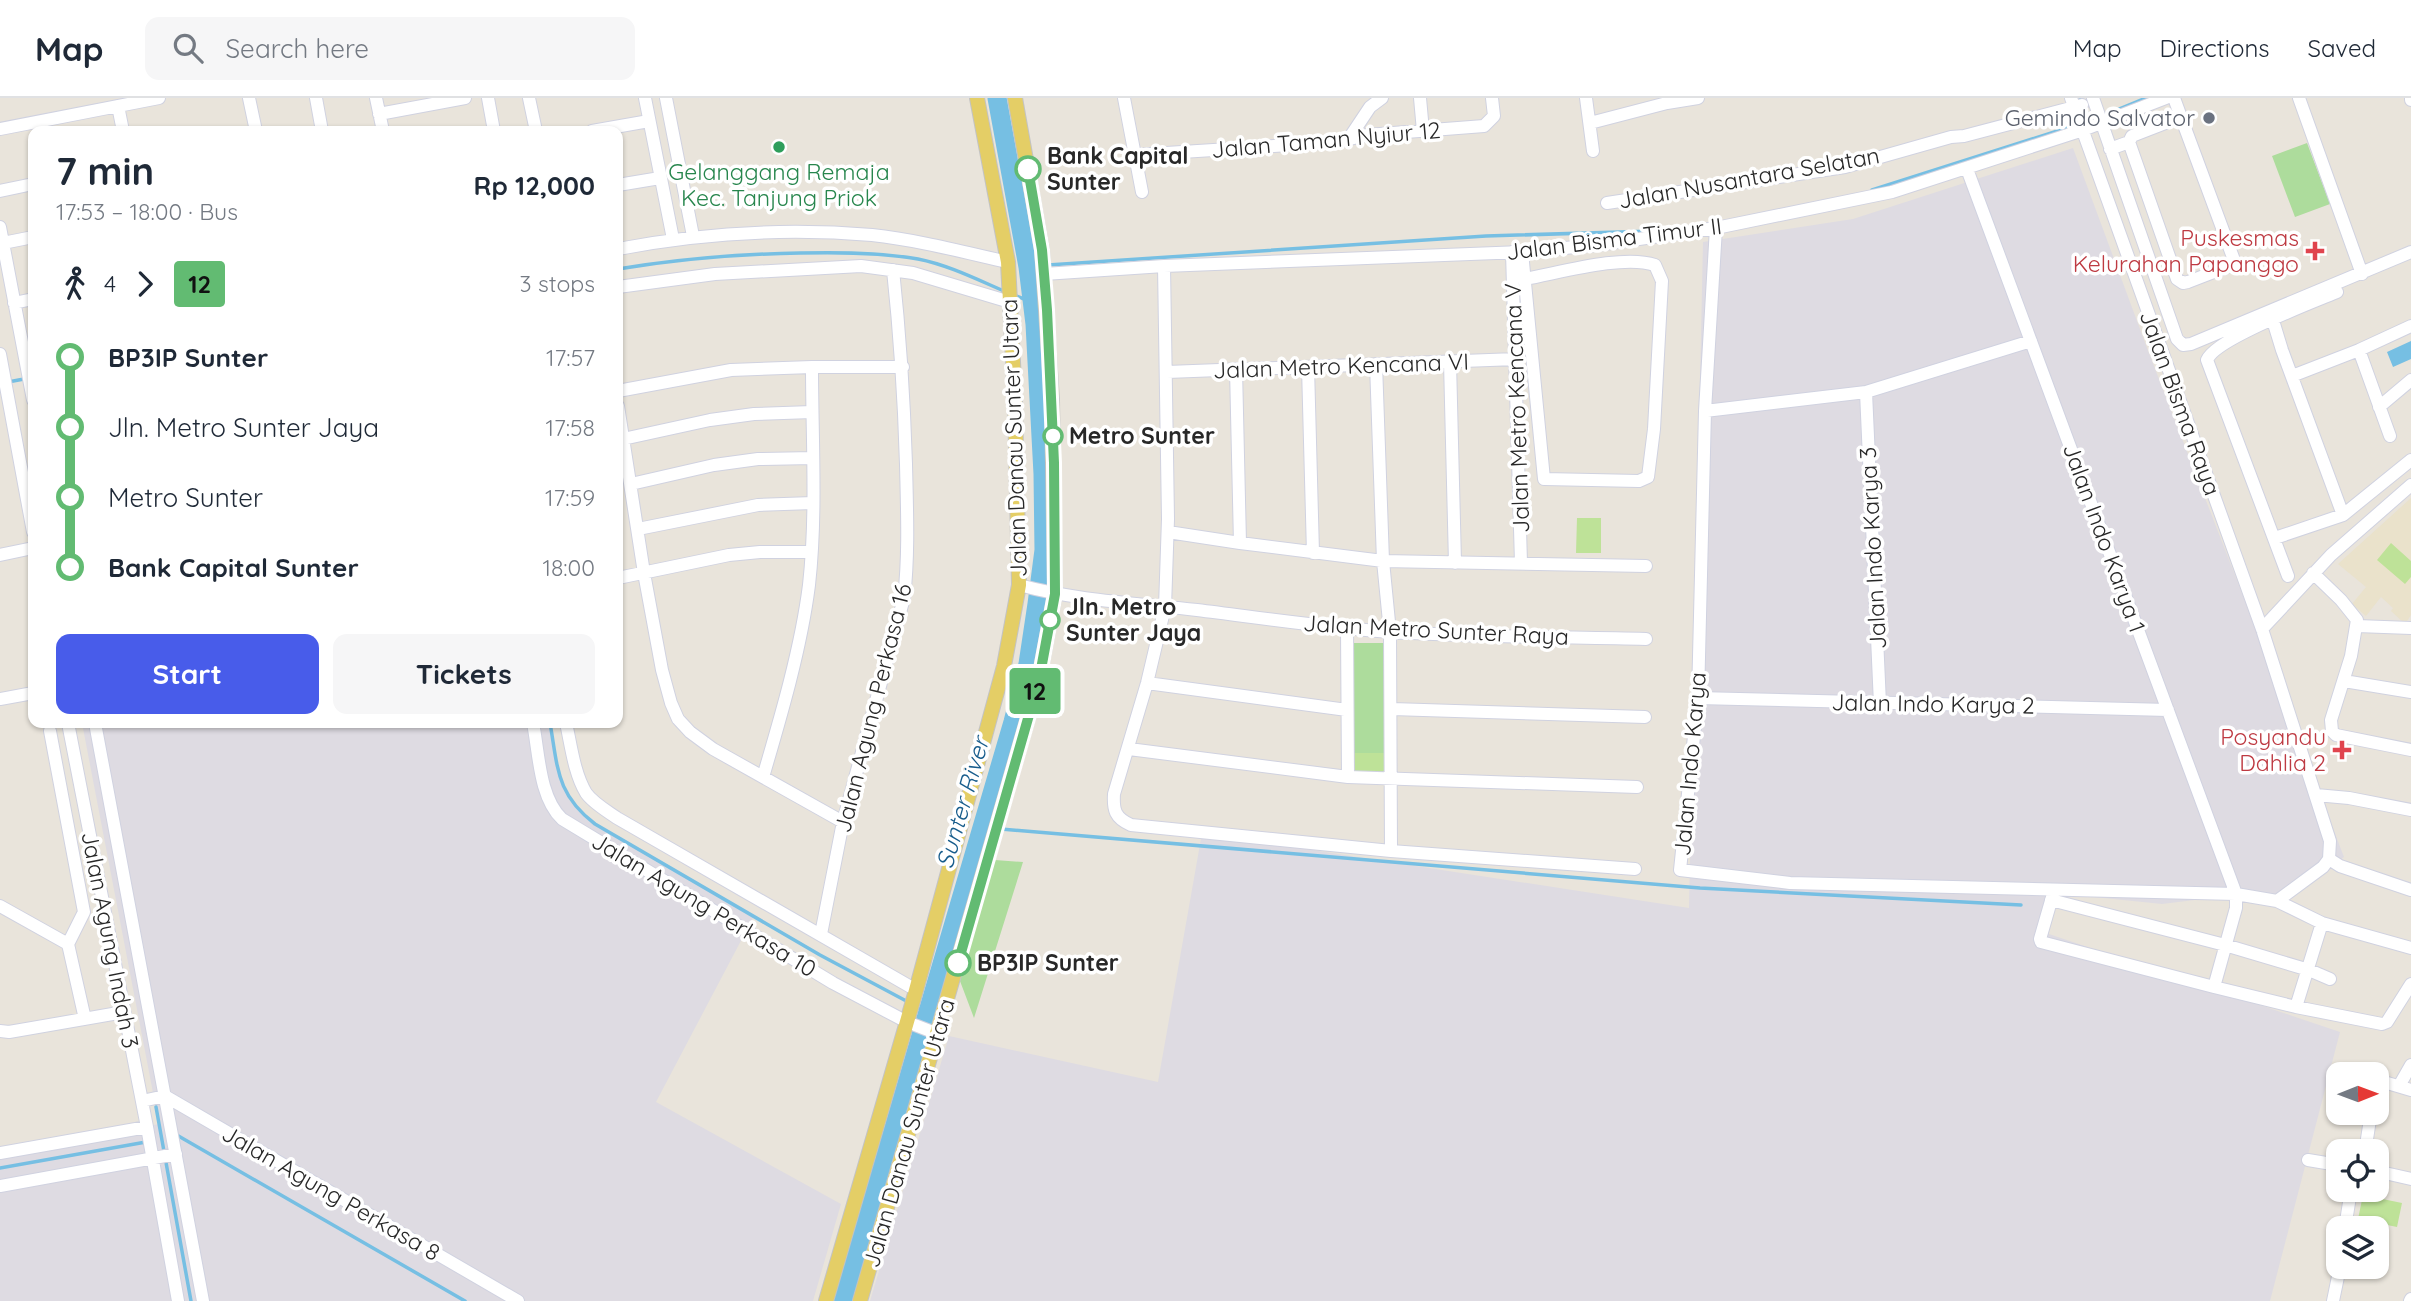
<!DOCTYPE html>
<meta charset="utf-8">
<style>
:root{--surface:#fff;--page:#f6f6f7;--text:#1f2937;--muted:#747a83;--line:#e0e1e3;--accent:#485cea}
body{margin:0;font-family:Quicksand,sans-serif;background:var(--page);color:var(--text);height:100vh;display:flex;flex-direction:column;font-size:26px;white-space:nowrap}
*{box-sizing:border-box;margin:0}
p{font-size:23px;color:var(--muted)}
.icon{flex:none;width:38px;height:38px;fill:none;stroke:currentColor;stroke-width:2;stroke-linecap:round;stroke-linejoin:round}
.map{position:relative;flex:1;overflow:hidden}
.side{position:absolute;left:28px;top:28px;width:595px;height:602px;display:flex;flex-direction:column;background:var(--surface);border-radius:14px;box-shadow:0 2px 5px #0004}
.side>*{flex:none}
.badge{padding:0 14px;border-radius:5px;font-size:24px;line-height:46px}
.needle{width:46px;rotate:89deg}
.tools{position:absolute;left:2326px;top:964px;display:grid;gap:14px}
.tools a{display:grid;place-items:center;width:63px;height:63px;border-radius:14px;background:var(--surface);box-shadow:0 2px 5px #0004;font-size:35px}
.map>.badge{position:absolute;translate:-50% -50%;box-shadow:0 0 0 4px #fff}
.legs{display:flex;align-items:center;gap:10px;height:77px;padding:0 28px;font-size:23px}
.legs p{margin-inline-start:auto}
.headline{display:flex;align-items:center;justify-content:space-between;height:119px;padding:0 28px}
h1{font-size:38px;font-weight:700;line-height:52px}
.cta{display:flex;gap:14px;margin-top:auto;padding:14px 28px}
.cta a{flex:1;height:80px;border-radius:14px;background:var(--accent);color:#fff;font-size:28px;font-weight:700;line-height:80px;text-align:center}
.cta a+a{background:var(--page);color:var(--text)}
ul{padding:0 28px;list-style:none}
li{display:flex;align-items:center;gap:24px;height:70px;font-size:26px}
li i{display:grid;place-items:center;width:10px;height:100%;margin:0 9px;background:currentColor}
li i::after{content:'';width:18px;height:18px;margin:-9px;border:5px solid;border-radius:50%;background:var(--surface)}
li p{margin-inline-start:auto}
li:first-child i{background:linear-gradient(#0000 50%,currentColor 0)}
li:last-child i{background:linear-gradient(currentColor 50%,#0000 0)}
header{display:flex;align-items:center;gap:42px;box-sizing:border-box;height:98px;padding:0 35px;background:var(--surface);border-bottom:2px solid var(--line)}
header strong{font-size:33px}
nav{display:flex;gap:38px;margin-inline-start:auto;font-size:24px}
.search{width:490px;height:63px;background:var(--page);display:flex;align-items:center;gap:18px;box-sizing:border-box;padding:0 24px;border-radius:14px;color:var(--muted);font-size:26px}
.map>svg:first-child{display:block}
.industrial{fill:#dedbe2}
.education{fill:#eae2cb}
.green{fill:#addc9c}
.pitch{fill:#bee298}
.water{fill:#76bfe3}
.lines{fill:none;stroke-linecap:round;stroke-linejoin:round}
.stream{stroke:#76bfe3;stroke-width:3.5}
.river{stroke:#76bfe3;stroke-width:19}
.minor-casing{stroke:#d0d2e0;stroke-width:14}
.major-casing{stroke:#c3c3c3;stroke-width:16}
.minor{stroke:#fff;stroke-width:12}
.major{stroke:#e4ce66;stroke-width:14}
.line-1-casing{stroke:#fff;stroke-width:16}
.line-1{stroke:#62bb72;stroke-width:10}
.worship-dot{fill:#6b7280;stroke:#fff;stroke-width:2.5}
.leisure-dot{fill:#2e9e5b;stroke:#fff;stroke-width:2.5}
.stop-1-dot{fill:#fff;stroke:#62bb72;stroke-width:3.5}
.health-dot{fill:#e0444e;stroke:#fff;stroke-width:2.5}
.labels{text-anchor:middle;stroke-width:7;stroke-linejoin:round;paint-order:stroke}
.worship-label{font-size:23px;fill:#5b616d;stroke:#fff;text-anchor:end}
.street-label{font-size:23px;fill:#282828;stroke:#fff}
.stop-label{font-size:23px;font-weight:bold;fill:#282828;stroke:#fff;text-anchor:start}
.leisure-label{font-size:23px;fill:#27864d;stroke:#fff}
.health-label{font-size:23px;fill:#be3a42;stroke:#fff;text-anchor:end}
.water-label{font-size:24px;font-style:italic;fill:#185d8c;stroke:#fff}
</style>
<header>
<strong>Map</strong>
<div class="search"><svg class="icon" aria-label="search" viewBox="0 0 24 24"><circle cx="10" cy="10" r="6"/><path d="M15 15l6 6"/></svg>Search here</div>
<nav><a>Map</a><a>Directions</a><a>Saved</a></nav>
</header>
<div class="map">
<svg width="2411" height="1203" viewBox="0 0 2411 1203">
<rect width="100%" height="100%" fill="#e9e4db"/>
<path class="industrial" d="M2073 50 2147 250 2344 759 2292 795 2227 798 2162 806 2055 795 2043 834 2340 934 2270 1203H870L949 938 1158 984 1202 735 1689 810 1703 144 1853 121Z
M82 625H550L560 681 570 703 581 715 595 726 754 818 656 1004 841 1106 813 1203H0V1055L159 1026Z"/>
<path class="education" d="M2411 400V517L2405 526 2391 513 2393 510 2381 499 2366 518 2352 506 2366 489 2338 466Z"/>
<path class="green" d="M2307 45 2330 106 2295 119 2272 58Z
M1351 545H1389V655H1351Z
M984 731 993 733 941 920 929 916Z
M995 762 1023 764 974 920 960 883Z"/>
<path class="pitch" d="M1577 420H1601V455H1576Z
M2391 445 2411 463V479L2405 486 2377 462Z
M1351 655H1389V677H1351Z
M2363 1097 2402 1105 2397 1129 2358 1121Z"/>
<path class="water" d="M2411 243V261L2393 269 2387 254Z"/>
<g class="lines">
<path class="stream" d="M2081 0 2090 23
M2102 18 2146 0
M1872 92 2092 22
M1048 167 1486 138 1655 133
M1028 169 1040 168
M618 171C678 161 738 156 800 155 839 154 879 154 918 161 948 167 976 181 1004 193
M1014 197 1032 204
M8 284 24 281
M550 625C558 670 556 696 595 726L820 857 910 905
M982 730 993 731
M1001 731 1700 790 2021 807
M916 909 928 915
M156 1009 191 1203
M175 1036 465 1203
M0 1070 146 1044"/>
<path class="river" d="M843 1203 1013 624 1028 566 1037 506 1044 452 1043 376 1035 226 1028 169 997 0"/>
<g class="minor-casing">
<path id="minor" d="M249 0 256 33
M316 0 322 33
M376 0 383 33
M488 0 494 33
M529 0 536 33
M645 0 673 141
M666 0 693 138
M1124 0 1142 94
M1420 0 1423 33
M1586 0 1593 53
M2071 0 2262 531 2330 743 2329 761 2323 769 2277 803
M2093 0 2177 241 2183 247 2191 246 2411 154
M2174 0 2181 19
M2299 0 2362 176
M2411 0V2
M118 8 123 33
M379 16 465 0
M1590 25 1667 5 1698 0
M0 31 159 0
M592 33 649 23
M1348 42 1370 9 1382 0
M2110 51 2129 44 2132 38 2181 19 2234 162 2232 167 2188 184 2183 185 2177 181 2129 44
M1135 57 1337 44 1367 37 1484 28 1494 18 1492 0
M1967 71 2236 796V810L2214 889 2296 909 2322 825
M618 87 660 80
M0 93 33 86
M1607 105 1845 69 1951 39 1964 38 2082 7
M0 129 33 302
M1716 130 1705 313 1698 600 1680 772 1790 785 2236 796 2277 803 2322 825 2411 850
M3 145 33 139
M618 151C701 135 787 130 872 137 918 142 963 154 1008 164
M1512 154 1521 465
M1522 154 1544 381 1639 383 1648 379 1654 331 1662 183 1655 167C1623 156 1559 175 1525 181
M1164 168 1168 421 1165 509 1147 585 1114 696C1113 712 1115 720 1131 727L1391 753 1635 771
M1044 176 1164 168 1522 154 1597 147 1716 130 1892 94 2083 32 2166 0
M618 189 715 176 861 168 913 175 1010 204
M14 205 33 201
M2271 216 2282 252 2343 417
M2359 252 2390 338
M0 256 33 434
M1450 264 1455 465
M1376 266 1383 463 1390 534 1391 753
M1308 269 1313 455
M1236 271 1240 445
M1167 274 1516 261
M2292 278 2359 252 2411 228
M618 293 731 272 812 269H903
M1866 294 1880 606
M618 308 644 475 662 572 671 605 678 621 690 634 713 651 843 724
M2379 309 2411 282
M1705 313 1866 294 2031 243
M623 341 710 322 754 316 812 314
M631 386 714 367 758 361 813 360
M638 431 758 407 813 405
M1168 434 1240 445 1383 463 1646 468
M2275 440 2343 417 2411 362
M0 457 33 450
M2313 475 2341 502 2357 522 2351 558 2331 622 2332 633 2336 637 2411 652
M2288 478 2207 262C2215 241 2313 204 2337 194
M618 480 729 457 760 454H811
M1019 487C1079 503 1136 505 1197 512 1262 520 1327 530 1392 534 1476 539 1561 539 1646 541
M2357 528 2411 530
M1347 530 1348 679
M2262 531 2331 457 2411 387
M2344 583 2411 594
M1147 585 1347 612
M1698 600 2168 612
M0 601 33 595
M1392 611 1645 619
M68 625 147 1029 178 1203
M95 625 203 1203
M533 625C539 655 539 699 562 721L833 885 907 924 938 936
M566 625C571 647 574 675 586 695 593 705 607 713 617 720L916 892
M50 633 84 814 68 846 85 921
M1129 651 1348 679 1637 689
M763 679C781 618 801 550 809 487 817 415 812 341 812 269
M2316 697 2349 700 2411 712
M2329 761 2340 768 2411 792
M2053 796 2040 841 2041 844 2214 889
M2051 802 2225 847 2309 872 2330 881
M0 808 68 846
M821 836 843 724 904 500C909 456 907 411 906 366 904 301 900 237 893 172
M2296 909 2382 926 2387 924 2411 886
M0 933 9 934 124 914
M2376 985 2384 984 2411 992
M2399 988 2411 967
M142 1003 165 998 518 1203
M2365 1054 2371 1015
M0 1055 147 1029
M2308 1062 2338 1067
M2376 1073 2411 1081
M0 1088 176 1056
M2345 1130 2351 1092
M2333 1203 2340 1169
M2410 1203 2411 1201"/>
</g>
<g class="major-casing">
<path id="major" d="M826 1203 915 896 1004 568 1019 487 1015 304 1008 164 977 0
M860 1203 1039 581 1055 496 1052 302 1042 152 1015 0"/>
</g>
<use href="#minor" class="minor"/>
<use href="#major" class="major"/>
</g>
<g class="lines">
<g class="line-1-casing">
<path id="line-1" d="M958 865 1039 582 1055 496 1054 365 1047 212 1042 152 1028 71"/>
</g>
<use href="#line-1" class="line-1"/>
</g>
<circle class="worship-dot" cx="2209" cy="20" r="7"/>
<circle class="leisure-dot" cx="779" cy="49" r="7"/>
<g class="stop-1-dot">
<circle cx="1028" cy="71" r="12"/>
<circle cx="1053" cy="338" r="9"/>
<circle cx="1050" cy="522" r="9"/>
<circle cx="958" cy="865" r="12"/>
</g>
<g class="health-dot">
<path d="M2311.5 142.5h7v7h7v7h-7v7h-7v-7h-7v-7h7z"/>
<path d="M2338.5 641.5h7v7h7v7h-7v7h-7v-7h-7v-7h7z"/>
</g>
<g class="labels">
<g class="worship-label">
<text x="2195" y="28">Gemindo Salvator</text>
</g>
<g class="street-label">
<text transform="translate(1326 42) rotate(-5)" y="8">Jalan Taman Nyiur 12</text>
<text transform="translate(1749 80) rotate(-10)" y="8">Jalan Nusantara Selatan</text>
<text transform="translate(1614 141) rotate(-7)" y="8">Jalan Bisma Timur II</text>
<text transform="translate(1341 268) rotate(-2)" y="8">Jalan Metro Kencana VI</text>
<text transform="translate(2180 305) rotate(70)" y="8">Jalan Bisma Raya</text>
<text transform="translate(1517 310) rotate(-92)" y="8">Jalan Metro Kencana V</text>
<text transform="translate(1014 340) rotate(-92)" y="8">Jalan Danau Sunter Utara</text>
<text transform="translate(2104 440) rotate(70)" y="8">Jalan Indo Karya 1</text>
<text transform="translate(1873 450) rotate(-93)" y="8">Jalan Indo Karya 3</text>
<text transform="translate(1436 532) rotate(3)" y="8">Jalan Metro Sunter Raya</text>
<text transform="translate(1933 606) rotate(1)" y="8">Jalan Indo Karya 2</text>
<text transform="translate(873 610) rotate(-76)" y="8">Jalan Agung Perkasa 16</text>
<text transform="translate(1690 666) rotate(-85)" y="8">Jalan Indo Karya</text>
<text transform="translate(704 807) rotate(31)" y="8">Jalan Agung Perkasa 10</text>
<text transform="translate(110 842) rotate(79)" y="8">Jalan Agung Indah 3</text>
<text transform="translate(909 1035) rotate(-74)" y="8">Jalan Danau Sunter Utara</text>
<text transform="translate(331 1095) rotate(30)" y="8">Jalan Agung Perkasa 8</text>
</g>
<g class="stop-label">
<text x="1047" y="66">Bank Capital<tspan x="1047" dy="26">Sunter</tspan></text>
<text x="1069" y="346">Metro Sunter</text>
<text x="1066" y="517">Jln. Metro<tspan x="1066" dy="26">Sunter Jaya</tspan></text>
<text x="977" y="873">BP3IP Sunter</text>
</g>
<g class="leisure-label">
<text x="779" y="82">Gelanggang Remaja<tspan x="779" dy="26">Kec. Tanjung Priok</tspan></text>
</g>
<g class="health-label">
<text x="2299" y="148">Puskesmas<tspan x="2299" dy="26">Kelurahan Papanggo</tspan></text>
<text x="2326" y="647">Posyandu<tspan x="2326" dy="26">Dahlia 2</tspan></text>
</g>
<g class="water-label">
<text transform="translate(963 705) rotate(-74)" y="8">Sunter River</text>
</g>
</g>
</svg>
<div class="tools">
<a><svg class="needle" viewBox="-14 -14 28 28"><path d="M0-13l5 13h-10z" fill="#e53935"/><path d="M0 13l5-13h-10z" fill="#747a83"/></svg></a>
<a><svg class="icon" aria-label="locate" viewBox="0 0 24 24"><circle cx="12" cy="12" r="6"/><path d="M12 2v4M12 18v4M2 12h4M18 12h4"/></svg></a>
<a><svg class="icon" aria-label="layers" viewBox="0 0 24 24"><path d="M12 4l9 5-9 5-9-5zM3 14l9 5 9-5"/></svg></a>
</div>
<b class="badge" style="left:1035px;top:593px;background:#62bb72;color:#111">12</b>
<section class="side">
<div class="headline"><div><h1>7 min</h1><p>17:53 – 18:00 · Bus</p></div><b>Rp 12,000</b></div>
<div class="legs"><svg class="icon" aria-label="walk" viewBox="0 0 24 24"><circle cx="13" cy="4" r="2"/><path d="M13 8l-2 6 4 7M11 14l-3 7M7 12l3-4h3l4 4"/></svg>4<svg class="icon" aria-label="forward" viewBox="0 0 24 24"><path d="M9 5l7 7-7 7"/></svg><b class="badge" style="background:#62bb72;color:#111">12</b><p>3 stops</p></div>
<ul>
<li><i style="color:#62bb72"></i><b>BP3IP Sunter</b><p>17:57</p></li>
<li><i style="color:#62bb72"></i><span>Jln. Metro Sunter Jaya</span><p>17:58</p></li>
<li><i style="color:#62bb72"></i><span>Metro Sunter</span><p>17:59</p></li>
<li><i style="color:#62bb72"></i><b>Bank Capital Sunter</b><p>18:00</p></li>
</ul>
<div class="cta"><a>Start</a><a>Tickets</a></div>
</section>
</div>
